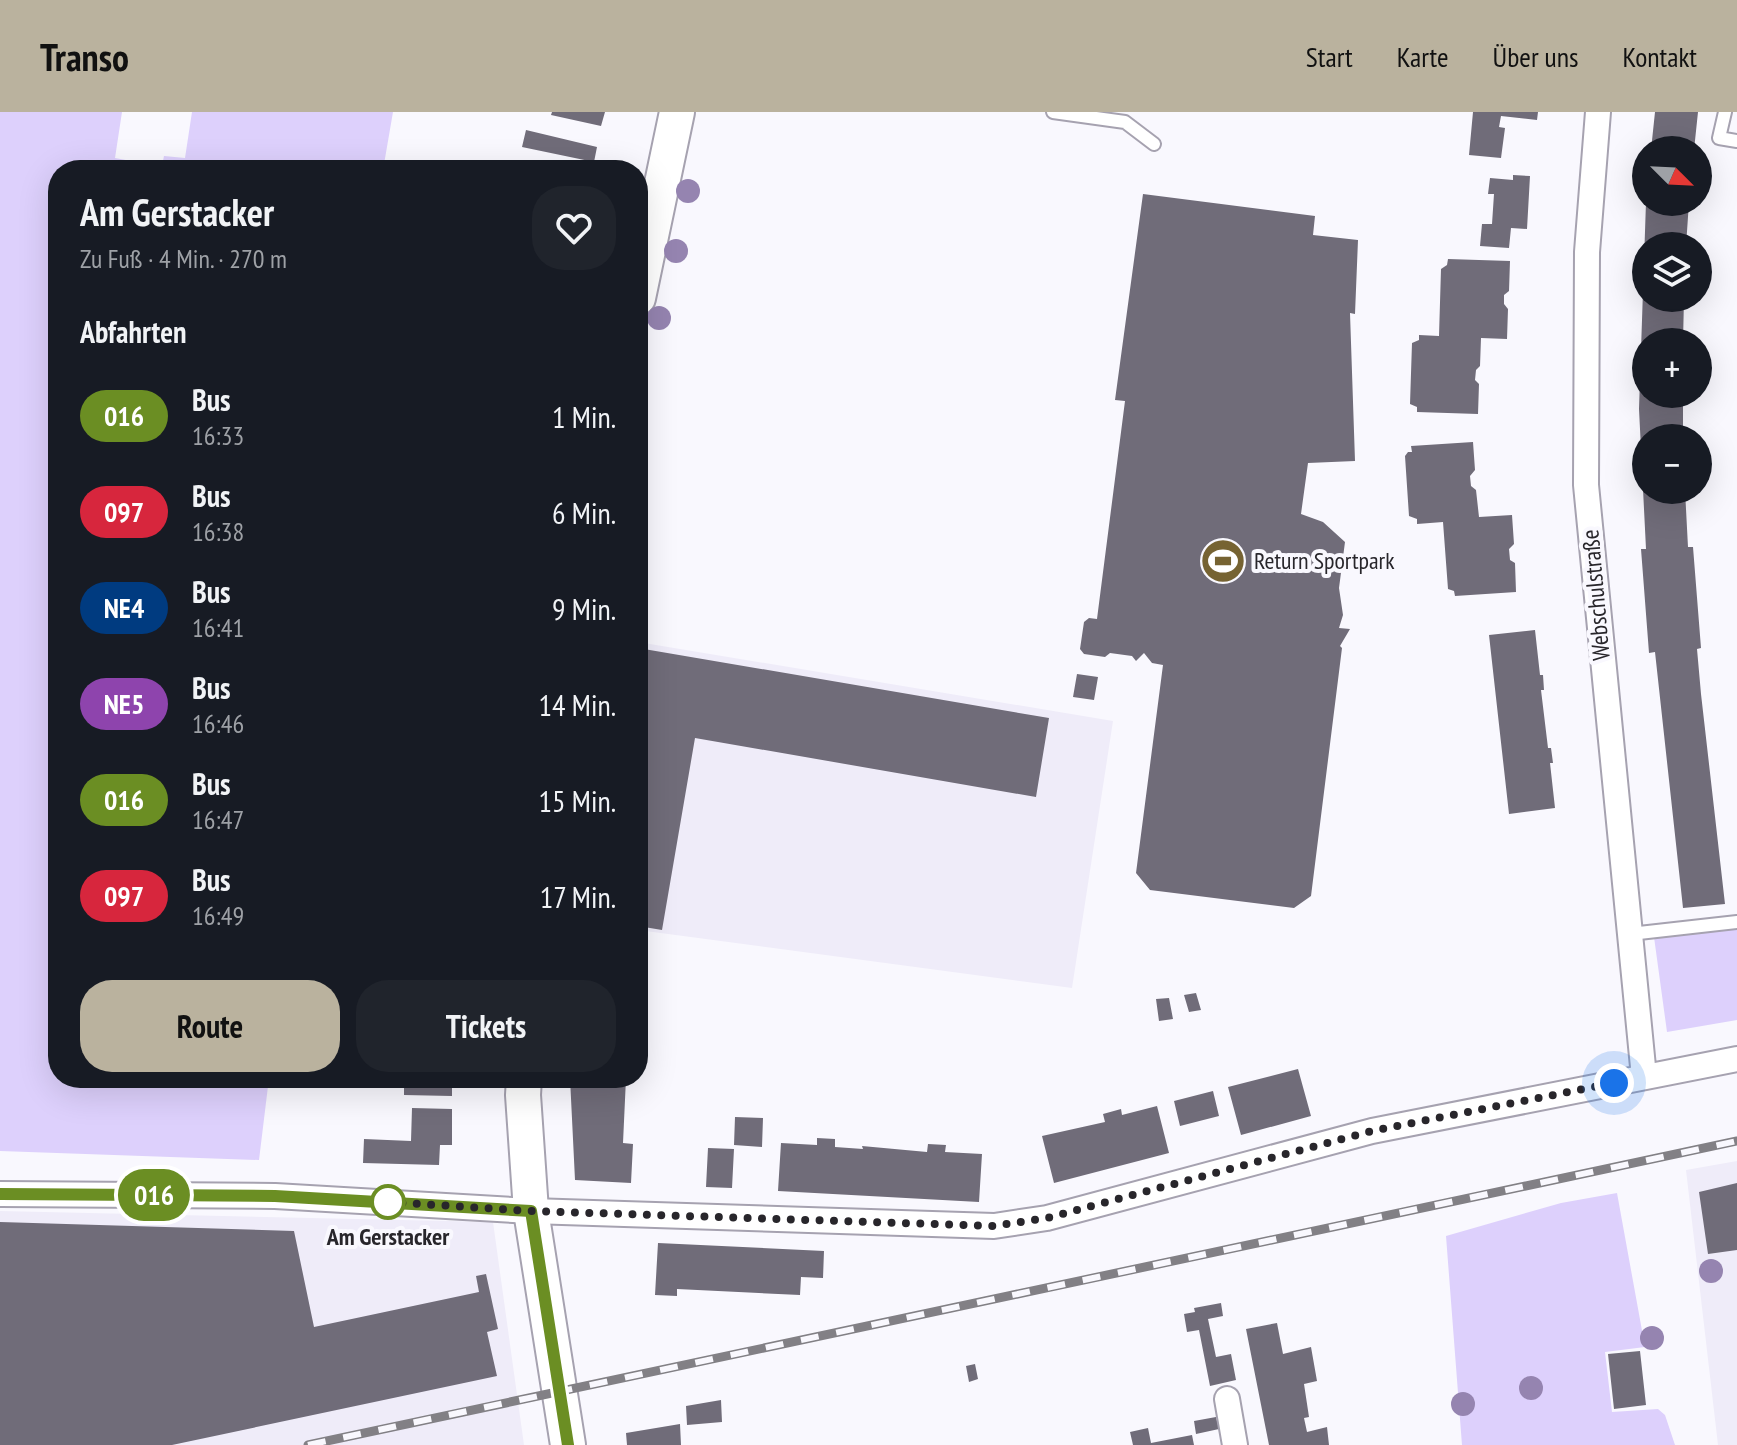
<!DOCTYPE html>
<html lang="de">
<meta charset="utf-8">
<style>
:root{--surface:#171b24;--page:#20242c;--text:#f1f3f6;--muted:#9ea1a6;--accent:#bab29e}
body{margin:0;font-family:"PT Sans Narrow",sans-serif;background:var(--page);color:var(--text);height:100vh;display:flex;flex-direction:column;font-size:30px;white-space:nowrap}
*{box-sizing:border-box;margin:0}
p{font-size:26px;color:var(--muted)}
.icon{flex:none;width:44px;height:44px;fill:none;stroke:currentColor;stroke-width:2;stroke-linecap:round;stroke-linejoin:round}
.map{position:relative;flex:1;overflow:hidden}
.sheet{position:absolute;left:48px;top:48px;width:600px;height:928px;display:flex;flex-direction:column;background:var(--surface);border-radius:32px;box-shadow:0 8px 32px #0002}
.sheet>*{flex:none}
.badge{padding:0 16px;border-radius:26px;font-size:28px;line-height:52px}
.needle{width:52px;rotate:114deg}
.tools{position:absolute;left:1632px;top:24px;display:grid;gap:16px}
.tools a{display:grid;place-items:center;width:80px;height:80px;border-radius:50%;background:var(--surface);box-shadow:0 8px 32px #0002;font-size:40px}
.you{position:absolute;width:40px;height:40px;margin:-20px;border:6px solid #fff;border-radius:50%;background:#1a73e8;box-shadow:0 0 0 12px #1a73e833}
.map>.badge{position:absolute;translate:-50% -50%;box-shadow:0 0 0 4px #fff}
h2{padding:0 32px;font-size:30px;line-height:72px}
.round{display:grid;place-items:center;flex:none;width:84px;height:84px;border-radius:32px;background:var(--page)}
.headline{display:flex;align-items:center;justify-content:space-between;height:136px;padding:0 32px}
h1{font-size:38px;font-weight:600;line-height:60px}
.button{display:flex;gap:16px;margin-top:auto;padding:16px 32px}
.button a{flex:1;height:92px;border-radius:32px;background:var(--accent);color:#111;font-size:32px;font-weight:600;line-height:92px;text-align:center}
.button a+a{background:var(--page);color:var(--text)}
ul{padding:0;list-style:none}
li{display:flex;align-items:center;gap:24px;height:96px;padding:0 32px}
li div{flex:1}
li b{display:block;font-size:30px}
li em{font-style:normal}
li .badge{min-width:88px;font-weight:700;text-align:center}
header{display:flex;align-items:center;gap:48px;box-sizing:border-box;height:112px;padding:0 40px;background:var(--accent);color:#111}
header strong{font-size:38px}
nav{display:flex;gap:44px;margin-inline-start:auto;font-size:28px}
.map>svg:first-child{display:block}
.built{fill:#efecf9}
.green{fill:#ddd0fc}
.building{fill:#706c79}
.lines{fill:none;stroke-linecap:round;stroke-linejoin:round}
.service-casing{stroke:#a6a2b0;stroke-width:16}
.minor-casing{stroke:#a6a2b0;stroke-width:28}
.secondary-casing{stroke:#a6a2b0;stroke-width:38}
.service{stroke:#fff;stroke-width:12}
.minor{stroke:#fff;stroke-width:24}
.secondary{stroke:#fff;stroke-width:34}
.rail-casing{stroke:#828085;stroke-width:9}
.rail{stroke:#f9f8fe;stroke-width:6;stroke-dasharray:18;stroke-linecap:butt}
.tree{fill:#9584b0}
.line-casing{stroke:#fff;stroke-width:18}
.line{stroke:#6b8e23;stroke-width:12}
.walk{stroke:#28262b;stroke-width:8;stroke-dasharray:0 14.4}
.stop-dot{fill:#fff;stroke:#6b8e23;stroke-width:4}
.labels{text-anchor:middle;stroke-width:8;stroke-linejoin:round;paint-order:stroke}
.poi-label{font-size:24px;fill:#28262b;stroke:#f9f8fe;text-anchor:start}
.street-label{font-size:24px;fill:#28262b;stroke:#f9f8fe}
.stop-label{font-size:24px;font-weight:bold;fill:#28262b;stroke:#f9f8fe}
</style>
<header>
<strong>Transo</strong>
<nav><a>Start</a><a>Karte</a><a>Über uns</a><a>Kontakt</a></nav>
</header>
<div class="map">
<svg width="1737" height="1333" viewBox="0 0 1737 1333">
<rect width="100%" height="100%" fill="#f9f8fe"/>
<path class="built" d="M638 530 1113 609 1072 876 638 818Z
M1737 1049V1333H1718L1686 1058Z
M0 1099 493 1110 524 1333H0Z"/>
<path class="green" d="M0 0H122L115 46 147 52 155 58H58V966H269L259 1048 0 1039Z
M192 0H393L383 58H161L164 44 185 46Z
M1737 816V908L1667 920 1654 825Z
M1617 1081 1645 1235 1605 1240 1612 1300 1658 1297 1665 1303 1675 1333H1462L1446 1124 1561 1091Z"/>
<path class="building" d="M552 0H605L601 14 551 3Z
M1473 0H1538L1537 8 1501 4 1499 15 1505 16 1501 46 1469 43Z
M1655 0H1698L1694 38H1651Z
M526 18 597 35 594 50 522 35Z
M543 48 578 57V58H541Z
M1513 63 1530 64 1527 117 1511 116 1509 136 1480 134 1482 112H1492L1494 82H1488L1490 66 1513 68Z
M1143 82 1315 104 1313 123 1358 128 1355 202 1350 201 1355 349 1308 351 1301 402 1323 410 1345 430 1339 476 1343 503 1339 516 1350 517 1340 534 1342 536 1311 784 1294 796 1150 778 1136 761 1163 553 1152 551 1144 541 1136 549 1132 544 1110 541 1105 545 1084 542 1080 537 1084 510 1089 506 1097 507 1125 289 1115 288Z
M1646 90H1689L1686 134H1645L1646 186H1684L1683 230H1646V282H1683V326H1646V378H1685L1688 435H1693L1701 536 1697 537 1701 582 1725 792 1683 796 1655 540 1649 541 1641 437H1646L1639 297Z
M1448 147 1510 149 1509 179 1504 183V192L1508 197 1507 227 1481 226 1480 254 1476 258 1475 268 1479 272 1478 302 1417 300V295L1410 292 1412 231 1419 228V223L1439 224 1441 157 1447 153Z
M1473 330 1475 358 1470 364 1471 374 1476 378 1479 405 1512 403 1514 432 1509 437 1510 448 1515 451 1516 480 1455 484 1454 479 1448 477 1443 410 1417 412V407L1409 404 1405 344 1408 340H1412L1411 334Z
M1535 518 1540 563H1543L1544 578H1541L1548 636H1551L1553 651H1550L1555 696 1509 702 1489 523Z
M638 536 1049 606 1036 685 695 626 662 818 638 814Z
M1077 562 1098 565 1094 588 1073 585Z
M1196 881 1201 898 1189 900 1184 883Z
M1169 886 1173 907 1159 909 1156 887Z
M1298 957 1311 1004 1241 1023 1228 975Z
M378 966H452V984L404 983V969H378Z
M570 966H626L623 1031 633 1032 631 1071 575 1068Z
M1213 979 1219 1004 1180 1014 1174 989Z
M1157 994 1169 1041 1054 1071 1042 1024 1105 1010 1103 1002 1121 997 1122 1003Z
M412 996 452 997V1033H440L439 1053 363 1051 364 1027 411 1029Z
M735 1005 763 1006 762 1035 734 1033Z
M817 1026 835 1027V1035L863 1037 862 1034 927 1040 928 1032 946 1033 945 1040 982 1042 979 1090 778 1079 781 1031 817 1033Z
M708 1036 734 1037 732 1076 706 1075Z
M1737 1071V1138L1708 1142 1699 1080Z
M0 1110 294 1119 314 1215 479 1180 476 1164 486 1162 498 1217 487 1220 497 1264 172 1333H0Z
M658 1131 824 1139 823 1166 801 1165 800 1183 677 1177V1184L655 1183Z
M1221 1191 1223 1204 1208 1207 1216 1245 1231 1242 1236 1268 1210 1274 1199 1218 1187 1220 1184 1202 1195 1200 1194 1196Z
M1277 1211 1283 1242 1311 1235 1317 1269 1304 1272 1309 1305 1304 1306 1307 1320 1327 1315 1329 1333H1269L1246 1217Z
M1640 1239 1646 1293 1614 1297 1608 1242Z
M975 1252 978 1267 969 1270 966 1254Z
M721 1288 722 1310 687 1313 686 1294Z
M1216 1305 1219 1317 1196 1322 1194 1309Z
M680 1312 681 1333H627L626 1321Z
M1148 1316 1151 1331 1192 1323 1194 1333H1133L1130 1320Z"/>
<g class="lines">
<g class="service-casing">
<path id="service" d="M1053 0 1125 10 1154 32
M1725 0 1719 26 1737 29
M1630 822 1737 810"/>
</g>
<g class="minor-casing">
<path id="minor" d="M1598 0 1587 140 1586 373 1644 965
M0 1082 275 1084 531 1099 994 1114 1047 1106 1372 1019 1737 947
M1227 1287 1235 1333"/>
</g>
<g class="secondary-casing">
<path id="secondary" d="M638 186 677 0
M524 966 523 983 531 1099 568 1333"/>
</g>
<use href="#service" class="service"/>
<use href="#minor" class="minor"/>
<use href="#secondary" class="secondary"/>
<g class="rail-casing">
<path id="rail" d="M308 1333 1737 1029"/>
</g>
<use href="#rail" class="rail"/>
</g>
<g class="tree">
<circle cx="688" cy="79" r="12"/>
<circle cx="676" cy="139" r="12"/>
<circle cx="659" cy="206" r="12"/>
<circle cx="1711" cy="1159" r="12"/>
<circle cx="1652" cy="1226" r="12"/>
<circle cx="1531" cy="1276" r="12"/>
<circle cx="1463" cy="1292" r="12"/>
</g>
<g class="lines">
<g class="line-casing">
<path id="line" d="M0 1082 275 1084 531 1099 568 1333"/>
</g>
<use href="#line" class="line"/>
<path class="walk" d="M388 1090 531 1099 994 1114 1047 1106 1372 1019 1614 971"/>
</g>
<defs>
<g id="stadium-disc" transform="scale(2.3)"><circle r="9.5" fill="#766332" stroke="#f9f8fe"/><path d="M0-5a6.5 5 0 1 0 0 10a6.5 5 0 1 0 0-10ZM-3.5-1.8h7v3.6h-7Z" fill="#fff"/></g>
</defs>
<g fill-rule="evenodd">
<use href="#stadium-disc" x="1223" y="449"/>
</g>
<circle class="stop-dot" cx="388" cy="1090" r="16"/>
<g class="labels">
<g class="poi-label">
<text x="1254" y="457">Return Sportpark</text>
</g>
<g class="street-label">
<text transform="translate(1596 483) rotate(-95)" y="8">Webschulstraße</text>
</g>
<g class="stop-label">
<text x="388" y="1133">Am Gerstacker</text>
</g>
</g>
</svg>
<div class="tools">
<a><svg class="needle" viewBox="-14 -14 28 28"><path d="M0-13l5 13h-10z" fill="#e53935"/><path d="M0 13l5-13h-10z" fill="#9ea1a6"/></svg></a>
<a><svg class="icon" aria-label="layers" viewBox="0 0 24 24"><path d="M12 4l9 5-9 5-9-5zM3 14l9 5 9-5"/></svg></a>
<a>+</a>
<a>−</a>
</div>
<div class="you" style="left:1614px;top:971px"></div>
<b class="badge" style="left:154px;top:1083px;background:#6b8e23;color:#fff">016</b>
<section class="sheet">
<div class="headline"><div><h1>Am Gerstacker</h1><p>Zu Fuß · 4 Min. · 270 m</p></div><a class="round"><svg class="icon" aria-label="heart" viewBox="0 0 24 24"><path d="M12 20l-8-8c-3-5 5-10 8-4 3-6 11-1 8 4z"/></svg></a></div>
<h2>Abfahrten</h2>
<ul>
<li><span class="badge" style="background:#6b8e23;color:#fff">016</span><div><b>Bus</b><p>16:33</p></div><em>1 Min.</em></li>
<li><span class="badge" style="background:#d7263d;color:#fff">097</span><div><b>Bus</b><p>16:38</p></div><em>6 Min.</em></li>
<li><span class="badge" style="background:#003b80;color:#fff">NE4</span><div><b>Bus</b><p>16:41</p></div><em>9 Min.</em></li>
<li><span class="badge" style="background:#8e44ad;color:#fff">NE5</span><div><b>Bus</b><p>16:46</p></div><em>14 Min.</em></li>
<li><span class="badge" style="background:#6b8e23;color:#fff">016</span><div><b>Bus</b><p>16:47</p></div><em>15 Min.</em></li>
<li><span class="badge" style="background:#d7263d;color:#fff">097</span><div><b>Bus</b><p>16:49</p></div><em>17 Min.</em></li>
</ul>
<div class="button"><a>Route</a><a>Tickets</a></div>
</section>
</div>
